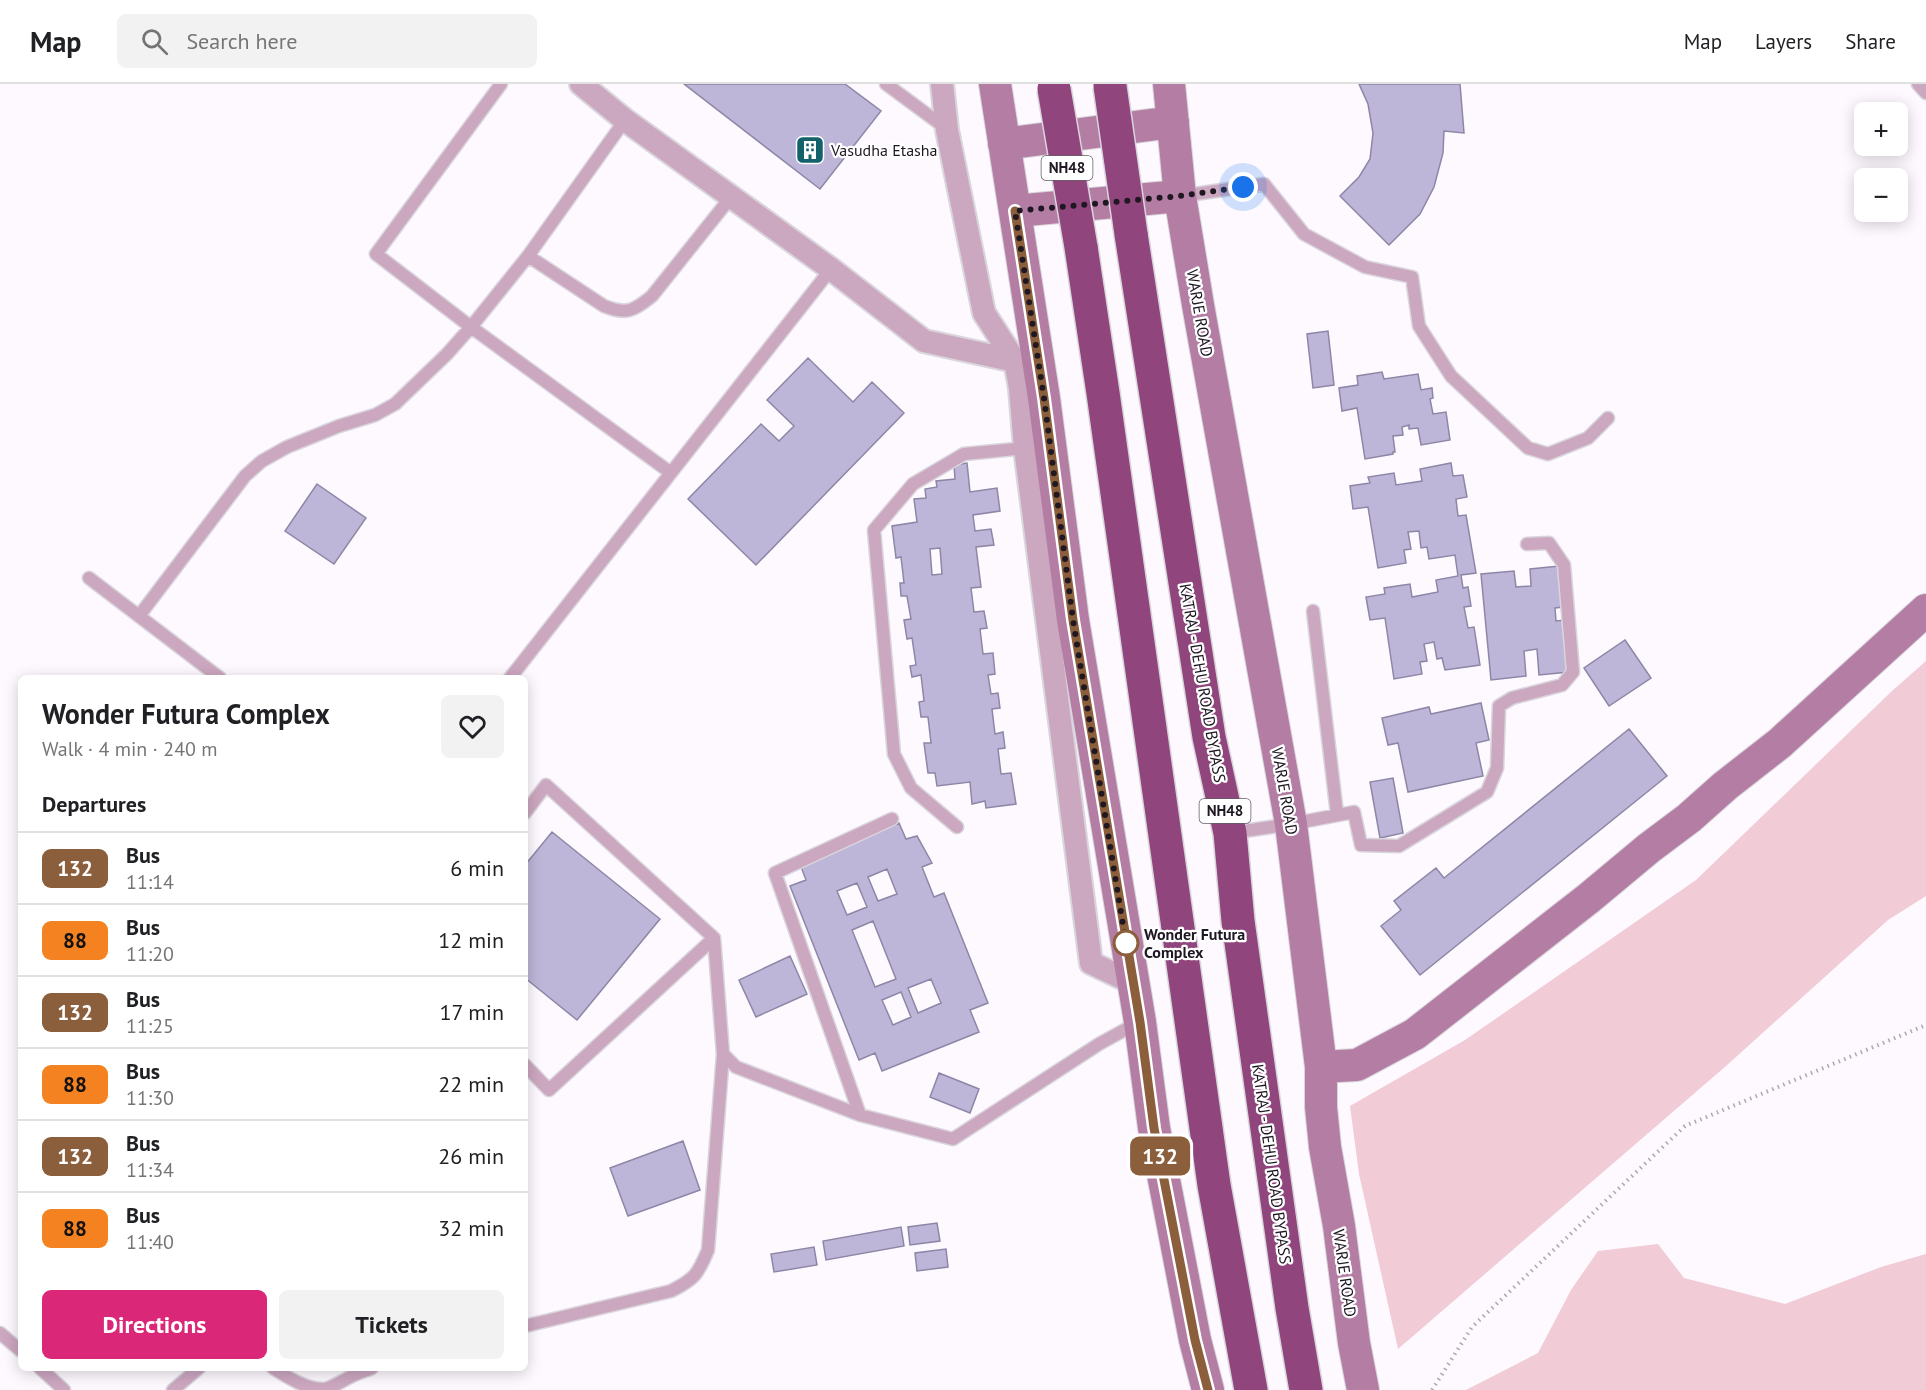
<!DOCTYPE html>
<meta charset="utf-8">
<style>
:root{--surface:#fff;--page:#f2f2f2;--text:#202124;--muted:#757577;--line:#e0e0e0;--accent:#db2777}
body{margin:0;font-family:"PT Sans",sans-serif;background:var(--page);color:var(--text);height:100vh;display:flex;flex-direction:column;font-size:22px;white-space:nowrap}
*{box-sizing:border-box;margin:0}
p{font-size:20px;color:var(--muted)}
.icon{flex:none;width:33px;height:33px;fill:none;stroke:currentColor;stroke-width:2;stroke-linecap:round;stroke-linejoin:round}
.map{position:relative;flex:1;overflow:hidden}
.details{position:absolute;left:18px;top:591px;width:510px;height:696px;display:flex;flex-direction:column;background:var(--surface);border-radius:9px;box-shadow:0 3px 15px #0003}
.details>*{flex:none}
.badge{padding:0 12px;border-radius:9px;font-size:21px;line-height:39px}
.buttons{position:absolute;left:1854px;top:18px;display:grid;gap:12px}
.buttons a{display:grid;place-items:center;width:54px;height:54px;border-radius:9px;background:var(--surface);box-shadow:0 3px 15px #0003;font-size:30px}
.you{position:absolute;width:30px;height:30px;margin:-15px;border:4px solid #fff;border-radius:50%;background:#1a73e8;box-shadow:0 0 0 9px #1a73e833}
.map>.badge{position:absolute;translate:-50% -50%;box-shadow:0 0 0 3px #fff}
h2{padding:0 24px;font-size:22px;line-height:54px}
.round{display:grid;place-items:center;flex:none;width:63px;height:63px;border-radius:9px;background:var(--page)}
.headline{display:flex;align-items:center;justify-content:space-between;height:102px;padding:0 24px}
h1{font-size:28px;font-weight:600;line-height:45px}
.primary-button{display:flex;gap:12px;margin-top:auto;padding:12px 24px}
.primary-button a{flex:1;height:69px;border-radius:9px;background:var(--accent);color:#fff;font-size:24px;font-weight:600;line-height:69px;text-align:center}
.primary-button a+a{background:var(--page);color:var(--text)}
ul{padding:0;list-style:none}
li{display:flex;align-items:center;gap:18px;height:72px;padding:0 24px;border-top:2px solid var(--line)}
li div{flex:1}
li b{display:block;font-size:22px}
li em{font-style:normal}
li .badge{min-width:66px;font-weight:700;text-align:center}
header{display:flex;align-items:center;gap:36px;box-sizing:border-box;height:84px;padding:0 30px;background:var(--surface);border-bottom:2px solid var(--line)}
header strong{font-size:28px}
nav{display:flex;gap:33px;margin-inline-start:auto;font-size:21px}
.search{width:420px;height:54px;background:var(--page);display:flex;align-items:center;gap:15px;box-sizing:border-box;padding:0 21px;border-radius:9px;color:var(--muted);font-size:22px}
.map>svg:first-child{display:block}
.green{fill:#f1cbd5}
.building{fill:#bdb6d8;stroke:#8d86a6;stroke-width:1.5;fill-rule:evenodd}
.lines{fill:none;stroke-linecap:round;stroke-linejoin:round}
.lane-casing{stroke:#d9d5dc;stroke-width:15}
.street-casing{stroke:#d9d5dc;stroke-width:26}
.secondary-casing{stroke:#d9d5dc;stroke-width:34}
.highway-casing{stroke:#d9d5dc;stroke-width:36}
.path{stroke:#ada8af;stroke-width:4;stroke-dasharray:1.5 4.5;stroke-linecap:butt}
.lane{stroke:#cca7c0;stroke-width:12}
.street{stroke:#cca7c0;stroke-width:22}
.secondary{stroke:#b47ea4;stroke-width:32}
.highway{stroke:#90457d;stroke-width:33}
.highway-bridge-casing{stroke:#d9d5dc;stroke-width:36;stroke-linecap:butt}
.highway-bridge{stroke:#90457d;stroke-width:33}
.line-casing{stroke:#fff;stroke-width:14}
.line{stroke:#8b5e3c;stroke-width:9}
.walk{stroke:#1f1823;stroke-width:6;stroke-dasharray:0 10.8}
.stop-dot{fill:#fff;stroke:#8b5e3c;stroke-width:3}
.labels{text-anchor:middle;stroke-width:4.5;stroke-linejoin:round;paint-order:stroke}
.shield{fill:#fff;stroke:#625d65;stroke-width:1.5}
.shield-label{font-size:15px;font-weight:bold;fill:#1f1823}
.poi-label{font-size:16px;fill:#1f1823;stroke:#fff;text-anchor:start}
.street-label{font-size:16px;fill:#1f1823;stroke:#fff}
.stop-label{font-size:16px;font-weight:bold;fill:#1f1823;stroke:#fff;text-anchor:start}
</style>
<header>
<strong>Map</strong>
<div class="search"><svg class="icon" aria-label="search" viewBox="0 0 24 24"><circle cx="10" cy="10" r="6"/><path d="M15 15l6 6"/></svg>Search here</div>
<nav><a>Map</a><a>Layers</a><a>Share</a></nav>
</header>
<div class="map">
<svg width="1926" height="1306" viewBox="0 0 1926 1306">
<rect width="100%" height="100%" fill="#fdf9ff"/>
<path class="green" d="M1926 577V812L1888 836 1726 982 1398 1265 1359 1090 1350 1022 1465 956 1696 796 1892 607Z
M1658 1160 1684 1194 1785 1220 1881 1183 1926 1170V1306H1466L1538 1269 1571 1206 1598 1167Z"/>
<path class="building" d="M684 0H845L881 27 820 105Z
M1359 0H1460L1464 49 1444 47 1443 69 1434 103 1420 130 1389 161 1340 112 1359 93 1370 75 1373 49 1368 20Z
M1328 247 1334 301 1313 304 1307 250Z
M808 274 853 318 872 298 904 329 756 481 688 415 761 340 779 357 794 342 767 316Z
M1382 288 1384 295 1418 290 1421 306 1432 304 1433 314 1430 315 1433 330 1446 328 1450 356 1421 361 1418 344 1409 345V341L1402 343 1403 351 1393 352 1395 368H1393V370L1365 375 1357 324 1342 327 1339 304 1358 301 1357 292Z
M967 379 970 408 997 404 1000 427 973 431 975 447 991 445 994 461 976 463 981 503 971 504 974 528 984 527 987 544 980 545 983 570 993 569 995 590 988 591 991 610 998 609 1000 624 992 625 995 650 1003 648 1005 664 998 665 1001 690 1011 689 1016 720 986 724 985 717 972 720 970 698 937 702 935 689H928L924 659H931L928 633H921L919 618 924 617 921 591 912 593 910 582 916 581 912 554 907 555 904 536 911 535 907 512H901L900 499H904L901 473 896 474 892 442 917 438 914 415 926 414 925 405 937 403 936 397 955 395 954 381ZM940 464 942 490 932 491 930 465Z
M1451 379 1453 392 1463 391 1467 413 1456 415 1458 432 1466 431 1476 489 1461 491 1463 504 1468 503 1471 522 1464 523 1468 544 1474 543 1480 581 1445 586 1442 574 1437 575 1434 558 1424 560 1427 577 1420 578 1422 590 1394 595 1385 534 1370 536 1366 513 1385 510 1384 504 1410 500 1412 513 1438 508 1436 496 1458 492 1455 471 1429 475 1427 463 1421 464 1419 447 1408 448 1411 465 1404 466 1406 479 1378 484 1368 423 1353 425 1350 402 1370 399 1368 393 1394 389 1396 401 1422 397 1420 385Z
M317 400 366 434 334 480 285 447Z
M1559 482 1563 523 1555 524 1556 537 1564 536 1569 588 1539 591 1537 565 1524 567 1526 592 1491 596 1481 490 1514 487 1516 503 1531 502 1530 485Z
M1625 556 1651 594 1609 622 1584 584Z
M1481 619 1489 656 1476 659 1483 692 1408 708 1398 659 1388 661 1382 634 1429 623 1431 630Z
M1629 645 1667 692 1420 891 1381 842 1401 826 1394 817 1436 784 1444 794Z
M1393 694 1403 749 1380 754 1370 698Z
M899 739 906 755 917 752 932 779 922 783 934 813 944 809 988 919 970 926 979 948 882 987 875 969 859 976 790 802 806 796 800 780ZM887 785 897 810 878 817 868 793ZM857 799 867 823 847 831 837 807ZM873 837 896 895 875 903 852 846ZM931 895 941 919 918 929 908 904ZM901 908 911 933 893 941 882 916Z
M552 748 660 835 577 936 525 894V781Z
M790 872 807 910 756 933 739 896Z
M939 989 979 1005 970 1029 930 1013Z
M683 1057 700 1106 628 1132 610 1084Z
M937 1139 940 1157 910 1161 908 1143Z
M901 1143 904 1162 826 1176 823 1157Z
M814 1163 817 1181 774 1188 771 1170Z
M946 1165 948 1183 917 1187 915 1169Z"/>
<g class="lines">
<g class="lane-casing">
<path id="lane" d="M501 0 376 170 471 243 671 389
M886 0 947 45
M1918 0 1926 9
M1181 112 1264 100 1304 150 1365 183 1412 193 1419 242 1451 292 1528 364 1548 370 1588 354 1608 334
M528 172 604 222C626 231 634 227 652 212L731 113
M89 494 220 594
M1313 527 1337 730
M139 532 245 392 262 377 287 363 339 342 375 331 395 320 447 270 471 243 528 172 625 36
M510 594 831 185
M525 729 546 701 714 854 723 970 736 983 860 1031 953 1055 1099 960 1139 938
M957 743 911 704 894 670 874 446 913 400 964 370 1025 364
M1231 749 1291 740 1354 728 1361 761 1399 762 1487 708 1497 684 1499 622 1512 614 1562 601 1573 588 1564 481 1549 459 1527 460
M525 981 549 1006 714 854
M860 1031 775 789 892 735
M525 1242 671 1207C695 1195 698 1190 708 1166L723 970
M0 1249 21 1267
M40 1284 64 1306
M273 1284C287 1293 307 1306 325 1305 333 1303 342 1297 350 1293 357 1289 365 1287 372 1284
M173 1306 199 1284"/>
</g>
<g class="street-casing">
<path id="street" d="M581 0 625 36 831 185 924 257 1015 277
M942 0 947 46 984 229 1015 277
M1040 289 1015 277 1020 304 1025 364 1091 879 1133 899"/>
</g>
<g class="secondary-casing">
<path id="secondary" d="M995 0 1044 314 1073 536 1140 938 1154 1044 1195 1256 1208 1306
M1169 0 1180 112 1198 221 1291 740 1321 983V1023L1325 1063 1339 1142 1354 1259 1363 1306
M1004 60 1173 38
M1015 127 1180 112
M1321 983 1357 981 1415 950 1589 814 1649 764 1689 734 1725 702 1780 659 1926 526"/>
</g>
<g class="highway-casing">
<path id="highway" d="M1131 150 1209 653 1230 749 1238 837 1292 1224 1306 1306
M1081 163 1103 309 1214 1101 1251 1306"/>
</g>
<path class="path" d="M1432 1306 1472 1243 1685 1042 1926 941"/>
<use href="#lane" class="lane"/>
<use href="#street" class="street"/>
<use href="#secondary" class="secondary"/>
<use href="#highway" class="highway"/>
<g class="highway-bridge-casing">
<path id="highway-bridge" d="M1110 2 1131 150
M1054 5 1081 163"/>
</g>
<use href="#highway-bridge" class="highway-bridge"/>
</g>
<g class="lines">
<g class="line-casing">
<path id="line" d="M1015 127 1044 314 1073 536 1140 938 1154 1044 1195 1256 1208 1306"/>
</g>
<use href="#line" class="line"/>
<path class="walk" d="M1126 859 1073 536 1044 314 1015 127 1180 112 1243 103"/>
</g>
<defs>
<g id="building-square" transform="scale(1.5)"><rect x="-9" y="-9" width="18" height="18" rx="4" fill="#13626b" stroke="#fff"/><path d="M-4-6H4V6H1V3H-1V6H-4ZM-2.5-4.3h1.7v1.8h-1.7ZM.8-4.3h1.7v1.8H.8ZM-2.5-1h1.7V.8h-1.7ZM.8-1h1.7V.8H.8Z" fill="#fff"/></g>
</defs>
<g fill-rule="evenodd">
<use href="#building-square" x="810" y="66"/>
</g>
<circle class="stop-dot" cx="1126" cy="859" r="12"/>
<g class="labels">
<g class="shield">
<rect x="1041.5" y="72" width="51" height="24" rx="4.5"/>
<rect x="1199.5" y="715" width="51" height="24" rx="4.5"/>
</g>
<g class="shield-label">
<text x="1067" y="89">NH48</text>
<text x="1225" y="732">NH48</text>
</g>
<g class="poi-label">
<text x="831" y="72">Vasudha Etasha</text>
</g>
<g class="street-label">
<text transform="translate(1200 229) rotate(80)" y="6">WARJE ROAD</text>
<text transform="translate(1203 599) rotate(80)" y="6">KATRAJ - DEHU ROAD BYPASS</text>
<text transform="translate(1285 707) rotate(80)" y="6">WARJE ROAD</text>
<text transform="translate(1272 1080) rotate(82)" y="6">KATRAJ - DEHU ROAD BYPASS</text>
<text transform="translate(1345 1189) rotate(82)" y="6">WARJE ROAD</text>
</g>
<g class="stop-label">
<text x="1144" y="856">Wonder Futura<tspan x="1144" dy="18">Complex</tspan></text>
</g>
</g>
</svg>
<div class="buttons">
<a>+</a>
<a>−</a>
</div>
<div class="you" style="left:1243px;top:103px"></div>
<b class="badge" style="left:1160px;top:1072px;background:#8b5e3c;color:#fff">132</b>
<section class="details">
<div class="headline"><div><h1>Wonder Futura Complex</h1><p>Walk · 4 min · 240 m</p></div><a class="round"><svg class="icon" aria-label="heart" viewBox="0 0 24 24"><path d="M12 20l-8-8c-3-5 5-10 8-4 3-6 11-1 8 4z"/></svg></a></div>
<h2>Departures</h2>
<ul>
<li><span class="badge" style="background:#8b5e3c;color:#fff">132</span><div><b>Bus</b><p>11:14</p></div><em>6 min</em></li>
<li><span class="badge" style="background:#f58220;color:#111">88</span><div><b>Bus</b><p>11:20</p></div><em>12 min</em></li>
<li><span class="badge" style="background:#8b5e3c;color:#fff">132</span><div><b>Bus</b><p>11:25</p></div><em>17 min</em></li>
<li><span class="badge" style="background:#f58220;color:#111">88</span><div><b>Bus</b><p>11:30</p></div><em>22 min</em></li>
<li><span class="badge" style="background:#8b5e3c;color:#fff">132</span><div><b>Bus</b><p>11:34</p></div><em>26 min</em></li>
<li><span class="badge" style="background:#f58220;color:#111">88</span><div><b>Bus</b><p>11:40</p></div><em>32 min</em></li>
</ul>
<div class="primary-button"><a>Directions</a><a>Tickets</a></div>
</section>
</div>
